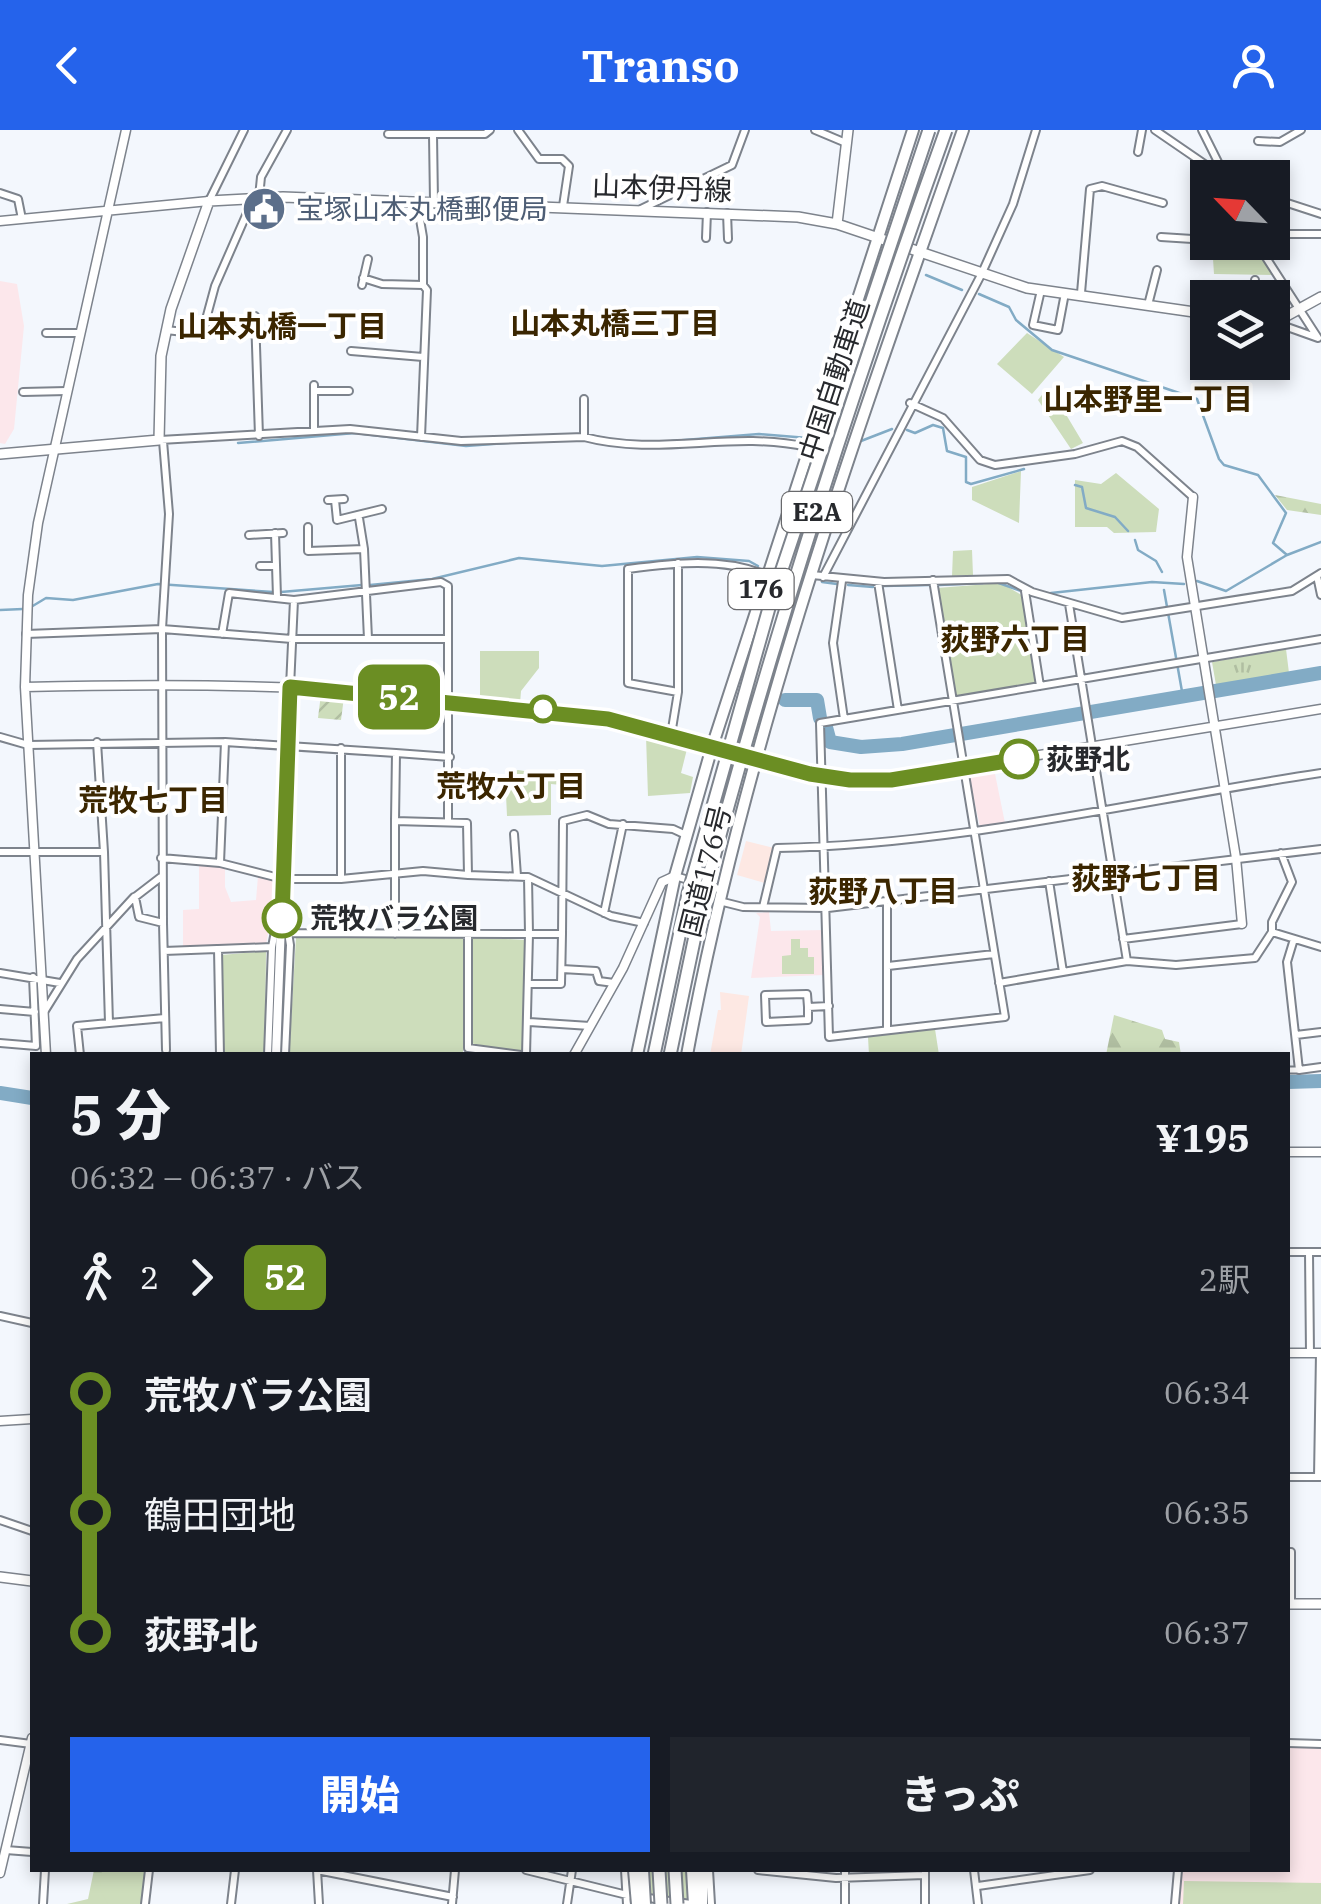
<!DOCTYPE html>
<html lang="ja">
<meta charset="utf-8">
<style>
:root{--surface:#171b24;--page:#20242c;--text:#f1f3f6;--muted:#9ea1a6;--accent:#2563eb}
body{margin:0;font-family:"IBM Plex Serif","Noto Sans JP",serif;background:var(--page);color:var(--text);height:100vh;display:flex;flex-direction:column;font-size:38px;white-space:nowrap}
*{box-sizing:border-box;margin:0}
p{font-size:32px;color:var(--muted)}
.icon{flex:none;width:55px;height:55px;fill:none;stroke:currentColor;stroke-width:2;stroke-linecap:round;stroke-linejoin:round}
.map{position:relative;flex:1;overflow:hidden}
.side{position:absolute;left:30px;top:922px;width:1260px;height:820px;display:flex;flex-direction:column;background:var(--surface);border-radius:0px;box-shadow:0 5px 15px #0003}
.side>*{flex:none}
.badge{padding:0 20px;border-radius:15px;font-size:35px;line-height:65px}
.needle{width:65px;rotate:295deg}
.buttons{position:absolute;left:1190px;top:30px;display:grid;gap:20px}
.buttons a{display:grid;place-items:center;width:100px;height:100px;border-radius:0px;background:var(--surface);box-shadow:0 5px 15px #0003;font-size:50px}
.map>.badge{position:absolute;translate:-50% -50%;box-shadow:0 0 0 5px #fff}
.legs{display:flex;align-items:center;gap:15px;height:110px;padding:0 40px;font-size:32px}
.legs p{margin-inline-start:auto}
.headline{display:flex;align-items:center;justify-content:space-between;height:170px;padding:0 40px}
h1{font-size:55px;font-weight:800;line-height:75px}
.button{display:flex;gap:20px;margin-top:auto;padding:20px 40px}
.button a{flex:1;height:115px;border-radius:0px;background:var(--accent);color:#fff;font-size:40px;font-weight:800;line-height:115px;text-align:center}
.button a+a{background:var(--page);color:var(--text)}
ul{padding:0 40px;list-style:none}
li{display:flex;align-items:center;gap:35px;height:120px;font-size:38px}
li i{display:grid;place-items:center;width:15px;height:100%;margin:0 12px;background:currentColor}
li i::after{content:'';width:25px;height:25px;margin:-12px;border:8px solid;border-radius:50%;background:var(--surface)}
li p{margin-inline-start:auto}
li:first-child i{background:linear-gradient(#0000 50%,currentColor 0)}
li:last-child i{background:linear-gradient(currentColor 50%,#0000 0)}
header{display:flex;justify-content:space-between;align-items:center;height:130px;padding:0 40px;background:var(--accent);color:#fff;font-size:45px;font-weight:800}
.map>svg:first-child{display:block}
.commercial{fill:#fde8e3}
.education{fill:#fce7eb}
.grass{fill:url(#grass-tufts)}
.forest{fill:url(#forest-firs)}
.park{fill:#cdddbb}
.garden{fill:url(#garden-furrows)}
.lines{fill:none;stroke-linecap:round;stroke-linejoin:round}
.stream{stroke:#82abc5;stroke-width:2.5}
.river{stroke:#82abc5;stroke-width:14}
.pedestrian-casing{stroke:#7d838c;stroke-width:9}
.minor-casing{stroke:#7d838c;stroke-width:10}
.tertiary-casing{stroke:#7d838c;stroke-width:11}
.secondary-casing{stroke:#7d838c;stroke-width:12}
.trunk-casing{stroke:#7d838c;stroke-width:14}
.motorway-casing{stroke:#7d838c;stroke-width:15}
.pedestrian{stroke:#fff;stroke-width:5}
.minor{stroke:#fff;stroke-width:6}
.tertiary{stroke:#fff;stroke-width:8}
.secondary{stroke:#fff;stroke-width:9}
.trunk{stroke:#fff;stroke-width:10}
.motorway{stroke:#fff;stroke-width:11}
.trunk-bridge-casing{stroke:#7d838c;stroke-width:14;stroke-linecap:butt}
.motorway-bridge-casing{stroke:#7d838c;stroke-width:15;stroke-linecap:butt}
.trunk-bridge{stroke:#fff;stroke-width:10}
.motorway-bridge{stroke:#fff;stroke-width:11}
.line-1-casing{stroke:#fff;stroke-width:22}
.line-1{stroke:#6b8e23;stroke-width:15}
.stop-1-dot{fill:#fff;stroke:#6b8e23;stroke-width:5}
.labels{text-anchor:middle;stroke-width:8;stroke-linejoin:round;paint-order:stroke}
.shield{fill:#fff;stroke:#68696c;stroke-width:2.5}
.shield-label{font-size:25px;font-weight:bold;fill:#27292d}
.street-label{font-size:28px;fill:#27292d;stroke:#fff}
.service-label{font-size:28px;fill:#4e5e75;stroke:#fff;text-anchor:start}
.stop-label{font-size:28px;font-weight:bold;fill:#27292d;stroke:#fff;text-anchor:start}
.neighbourhood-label{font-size:30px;font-weight:bold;fill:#3b2600;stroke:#fff}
</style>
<header><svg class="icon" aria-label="back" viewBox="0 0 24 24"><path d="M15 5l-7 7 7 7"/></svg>Transo<svg class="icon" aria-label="person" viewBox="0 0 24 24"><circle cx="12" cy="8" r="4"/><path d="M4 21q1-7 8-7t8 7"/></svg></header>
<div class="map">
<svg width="1321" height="1774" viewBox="0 0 1321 1774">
<defs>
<pattern id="grass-tufts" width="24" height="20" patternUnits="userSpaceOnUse" patternTransform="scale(2.5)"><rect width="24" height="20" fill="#cdddbb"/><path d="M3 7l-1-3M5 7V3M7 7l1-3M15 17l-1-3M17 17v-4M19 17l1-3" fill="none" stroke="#b0bea1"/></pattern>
<pattern id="forest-firs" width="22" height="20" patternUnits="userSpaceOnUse" patternTransform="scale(2.5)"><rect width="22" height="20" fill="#cdddbb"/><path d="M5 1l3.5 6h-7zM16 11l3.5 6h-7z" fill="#b0bea1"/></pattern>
<pattern id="garden-furrows" width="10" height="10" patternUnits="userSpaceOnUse" patternTransform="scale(2.5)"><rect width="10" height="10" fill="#cdddbb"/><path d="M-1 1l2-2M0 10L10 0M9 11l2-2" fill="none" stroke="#b0bea1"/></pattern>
</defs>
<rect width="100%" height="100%" fill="#f3f7fd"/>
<path class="commercial" d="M746 711 774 718 765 753 737 745Z
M720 862 749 866 741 925H710L718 880H721Z"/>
<path class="education" d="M0 151 17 154 24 196 14 299 5 314 0 313Z
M994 639 1005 693 980 697 969 647Z
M199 731 225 737V757L231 772 256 770 258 746 277 751 266 815 183 817V780L199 779Z
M769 782 771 801 824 800V845L751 848 760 787 756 783Z
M1288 1616H1321V1774H1176L1180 1740H1288Z"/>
<path class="grass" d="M1286 519 1289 543 1216 555 1212 532Z"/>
<path class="forest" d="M1275 365 1321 374V385L1287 380Z
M1114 885 1162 900 1165 909 1179 912 1181 925H1106Z
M94 1740H103L141 1774H67L88 1769Z"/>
<path class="park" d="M1212 113H1252L1274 145 1214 144Z
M1027 203 1064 227 1032 264 997 234Z
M1045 261H1052L1083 313 1071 319 1038 270Z
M1021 341 1019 393 972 370V357Z
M1116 343 1159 379 1156 402 1114 403 1107 397H1075V350L1101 354Z
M972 420 973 445 952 446 953 421Z
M1001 453 1023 466 1037 553 955 566 937 458Z
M480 521H539V538L521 561 520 574 480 567Z
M646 606 687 619 681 643 693 647 690 663 648 666Z
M518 640 573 649 572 656 551 654V685L507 686 505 644Z
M471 807 526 810V919L522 922 469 913Z
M296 808H463V925H289Z
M791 809H800V818H808V827H814V844H782V826L791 825Z
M266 821 265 925H223L221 825Z
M935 899 939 925H869L868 907Z
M102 1740H145L141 1774H108L100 1760Z
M629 1740H697L698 1773 630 1764Z
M1184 1751 1321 1753V1774H1183Z"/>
<path class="garden" d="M321 564 344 567 341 590 318 588Z"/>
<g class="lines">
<path class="stream" d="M926 145 962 160
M979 164 1009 177 1016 190 1052 220 1197 269 1219 329 1224 335 1258 345 1286 383 1273 413 1287 425 1321 412
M907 300 915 303 933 295 943 298 947 321 966 327V352L971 354 1024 339
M588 305 604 308
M672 311 759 304 808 308
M861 311 892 299
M238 313 355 303 466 316 520 312
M1075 355 1082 357 1086 378 1115 387 1128 401
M1135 410 1138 420 1156 431 1162 442
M1197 451 1226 461 1287 425
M822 452 837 454
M996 452 1021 461
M370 455 432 449 519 428 602 436 697 427 749 431 758 436
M848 455 873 457
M939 455 983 453
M883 456 929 455
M1164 460 1183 567
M281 462 362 455
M1051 463 1152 452 1184 454
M1030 465 1040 467
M31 477 46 468 73 470 158 454 273 462
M0 480 23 479"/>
<path class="river" d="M785 570H817L820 588
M826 597 830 612 861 617 902 614 1321 543
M1288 952 1321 951
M0 963 32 968"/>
<g class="pedestrian-casing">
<path id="pedestrian" d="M1288 940H1299"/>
</g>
<g class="minor-casing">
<path id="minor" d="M518 0 539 29H562L569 36 563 76
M815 0 846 13
M1155 0 1225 48
M1202 0 1226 48
M388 4H485L490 0
M433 5 434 72
M1258 11 1280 12 1301 0
M1138 22 1142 0
M0 63 18 69 22 89
M259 67 261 47 287 0
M1272 68 1321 84
M209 71 244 0
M641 79 732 35 745 0
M727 83 728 109
M1272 104H1321
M1161 107 1208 110
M706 108 707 82
M1256 112 1318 208 1276 193
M363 148 382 154 423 155V107L417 72
M362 155 368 129
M1041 160 1033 195 1058 200 1065 163
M1081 163 1090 59 1102 56 1163 73
M1255 168V150
M1271 168 1272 163
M1148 175 1157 140
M255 186 259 306
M166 200 202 204 215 156 254 67
M46 203H80
M351 221 423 227
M314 261H349
M23 262 67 261
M910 273 943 288 980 330 995 335 1075 324 1122 311 1137 317 1193 367
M314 301V255
M421 307 427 160 423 155
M584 307C659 327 732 300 807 317
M160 310 350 299 461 311 584 307V269
M163 311 169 384 162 499 163 793
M328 370 344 369
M335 370 337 390 382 379
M359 388 364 419
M308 397V421L364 419 368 509
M275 403 277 467
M249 405 283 403
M260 436H276
M812 445 884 452 1008 449 1032 462 1122 488 1292 461 1321 443
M1317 446 1321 465
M823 447 981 145 1013 74 1036 0
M933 450C956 595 980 741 1005 887L829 907 820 593C987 564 1154 537 1321 509
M842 451 833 513 844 589
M878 452 898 580
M1025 461 1040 556
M294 470 441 452 448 456V692
M26 504 162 499 292 509H448
M222 504 229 463 294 470 290 557
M678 562V433
M671 605 678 562 628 553V439C674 433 722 427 766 445
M0 607 28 615 225 612
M97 612 104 722
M341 618V749L423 741 468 745
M395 691 396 623 450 627
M514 704 517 746
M0 722H104L109 893 165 888
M1281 723 1292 752 1272 792V802L1321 817
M161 728 220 733
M675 746 722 760
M161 747 135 767 139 787 163 793 166 920
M341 749H283L220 733 225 612 396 623
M1049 751 1063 842
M719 771 743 777 828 778 1321 719
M887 771V900
M284 777 290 815 285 925
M763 777 777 718C959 715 1141 670 1321 643
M604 783 623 694
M289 803 529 804 528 747
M395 804V691L467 693 468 745 528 747 611 786 644 793
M468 804V918L521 925
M1123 809 1242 794
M1294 809 1287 832 1299 940 1321 937
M164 821 217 819
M1127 831 1176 835 1255 828 1272 802
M888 836 994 824
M562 839 596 841 599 851 614 853
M0 843 60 853
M999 853 1127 831 1069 474
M529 854H561L562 804
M808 877 807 864 765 865 766 892 808 890V877L829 876
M0 879 35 882
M44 882 77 829 134 767
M529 892 590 896
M1296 905 1321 902
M0 913 36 916 33 847
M80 925 77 896 109 893
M220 925 218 819 272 817 280 775
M268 925 272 817
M526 925 529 804H562L563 691 587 685 609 694 673 699 686 705
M1288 1122H1321
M1309 1122 1310 1223
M0 1186 32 1193
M1288 1347H1320
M1318 1347 1320 1223
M0 1390 32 1401
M1288 1422H1291V1474
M0 1610 31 1614
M1288 1613 1321 1614
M6 1720 32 1722
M317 1740 453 1767
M317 1740 319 1774
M526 1740 627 1765 691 1774
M625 1740 627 1774
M709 1740 711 1774
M758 1740 836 1748 925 1745
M845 1740V1774
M925 1740V1774
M974 1740 978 1774
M978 1756 1090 1740
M43 1774 45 1740
M145 1774 149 1740
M231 1774 235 1740
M452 1774 455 1740
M567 1774 572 1740
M1175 1774 1178 1740"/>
</g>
<g class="tertiary-casing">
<path id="tertiary" d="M0 91 209 71
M1193 367 1187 427 1236 728 1242 794
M25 557C260 551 502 556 729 622
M752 628 823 647 880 651 1321 579
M46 925 25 557 28 465 38 393 126 0
M276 925 290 557
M574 925 623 838 662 752 675 746
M1288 1022H1321
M1288 1223H1321
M0 1291 32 1289
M0 1743 32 1608"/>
</g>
<g class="secondary-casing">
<path id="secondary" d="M837 94 848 0
M1272 194 1321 167
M0 324 159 310 161 226 171 179 209 71 283 67 798 87 837 94 1027 158 1208 184
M0 1447 32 1451
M1288 1474H1321"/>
</g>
<g class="trunk-casing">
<path id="trunk" d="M637 925 675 746 712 617 913 0
M687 925C746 607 856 304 963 0
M692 1740 694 1774
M702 1740V1774"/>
</g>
<g class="motorway-casing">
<path id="motorway" d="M654 925 688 764
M670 925 703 768"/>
</g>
<use href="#pedestrian" class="pedestrian"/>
<use href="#minor" class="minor"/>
<use href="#tertiary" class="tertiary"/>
<use href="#secondary" class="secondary"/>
<use href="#trunk" class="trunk"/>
<use href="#motorway" class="motorway"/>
<g class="trunk-bridge-casing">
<path id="trunk-bridge" d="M634 1740 637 1774
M643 1740 645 1774"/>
</g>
<g class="motorway-bridge-casing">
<path id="motorway-bridge" d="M688 764 769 478 929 0
M703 768C772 508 855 253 946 0
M659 1740 661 1774
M675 1740 677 1774"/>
</g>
<use href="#trunk-bridge" class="trunk-bridge"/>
<use href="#motorway-bridge" class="motorway-bridge"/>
</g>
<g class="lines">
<g class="line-1-casing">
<path id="line-1" d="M282 788 290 557 608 589 810 644 850 650H891L1019 629"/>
</g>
<use href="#line-1" class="line-1"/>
</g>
<defs>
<g id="civic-disc" transform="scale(2.25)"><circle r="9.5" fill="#5c6f8a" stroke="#fff"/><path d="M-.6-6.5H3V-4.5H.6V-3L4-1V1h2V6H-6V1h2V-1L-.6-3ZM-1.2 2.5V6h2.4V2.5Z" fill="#fff"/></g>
</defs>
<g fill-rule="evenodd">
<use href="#civic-disc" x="264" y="79"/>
</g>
<g class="stop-1-dot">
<circle cx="543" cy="579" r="12"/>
<circle cx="1019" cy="629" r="18"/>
<circle cx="282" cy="788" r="18"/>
</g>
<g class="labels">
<g class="shield">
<rect x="782" y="362" width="70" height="40" rx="8"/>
<rect x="728.5" y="439" width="65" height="40" rx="8"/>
</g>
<g class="shield-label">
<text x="817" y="391">E2A</text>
<text x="761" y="468">176</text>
</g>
<g class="street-label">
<text transform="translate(662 58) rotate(2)" y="10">山本伊丹線</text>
<text transform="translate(834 250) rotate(-72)" y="10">中国自動車道</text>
<text transform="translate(705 741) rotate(-76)" y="10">国道176号</text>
</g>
<g class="service-label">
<text x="296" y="89">宝塚山本丸橋郵便局</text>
</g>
<g class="stop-label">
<text x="1046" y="639">荻野北</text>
<text x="310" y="798">荒牧バラ公園</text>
</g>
<g class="neighbourhood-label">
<text x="615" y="204">山本丸橋三丁目</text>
<text x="282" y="207">山本丸橋一丁目</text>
<text x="1148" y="280">山本野里一丁目</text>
<text x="1015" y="520">荻野六丁目</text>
<text x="511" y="667">荒牧六丁目</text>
<text x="153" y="681">荒牧七丁目</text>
<text x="1146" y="759">荻野七丁目</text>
<text x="883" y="772">荻野八丁目</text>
</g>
</g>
</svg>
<div class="buttons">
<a><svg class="needle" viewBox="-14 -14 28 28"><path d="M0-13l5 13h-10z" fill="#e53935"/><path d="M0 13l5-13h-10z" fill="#9ea1a6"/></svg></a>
<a><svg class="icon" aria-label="layers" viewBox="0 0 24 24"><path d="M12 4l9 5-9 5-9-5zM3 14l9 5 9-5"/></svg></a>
</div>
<b class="badge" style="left:399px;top:567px;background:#6b8e23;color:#fff">52</b>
<section class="side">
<div class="headline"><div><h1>5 分</h1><p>06:32 – 06:37 · バス</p></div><b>¥195</b></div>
<div class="legs"><svg class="icon" aria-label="walk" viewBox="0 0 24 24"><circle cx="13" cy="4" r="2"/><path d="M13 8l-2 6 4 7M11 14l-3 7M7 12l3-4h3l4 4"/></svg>2<svg class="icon" aria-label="forward" viewBox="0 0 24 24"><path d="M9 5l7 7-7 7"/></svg><b class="badge" style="background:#6b8e23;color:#fff">52</b><p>2駅</p></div>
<ul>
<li><i style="color:#6b8e23"></i><b>荒牧バラ公園</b><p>06:34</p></li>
<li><i style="color:#6b8e23"></i><span>鶴田団地</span><p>06:35</p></li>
<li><i style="color:#6b8e23"></i><b>荻野北</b><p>06:37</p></li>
</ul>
<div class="button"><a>開始</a><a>きっぷ</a></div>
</section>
</div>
